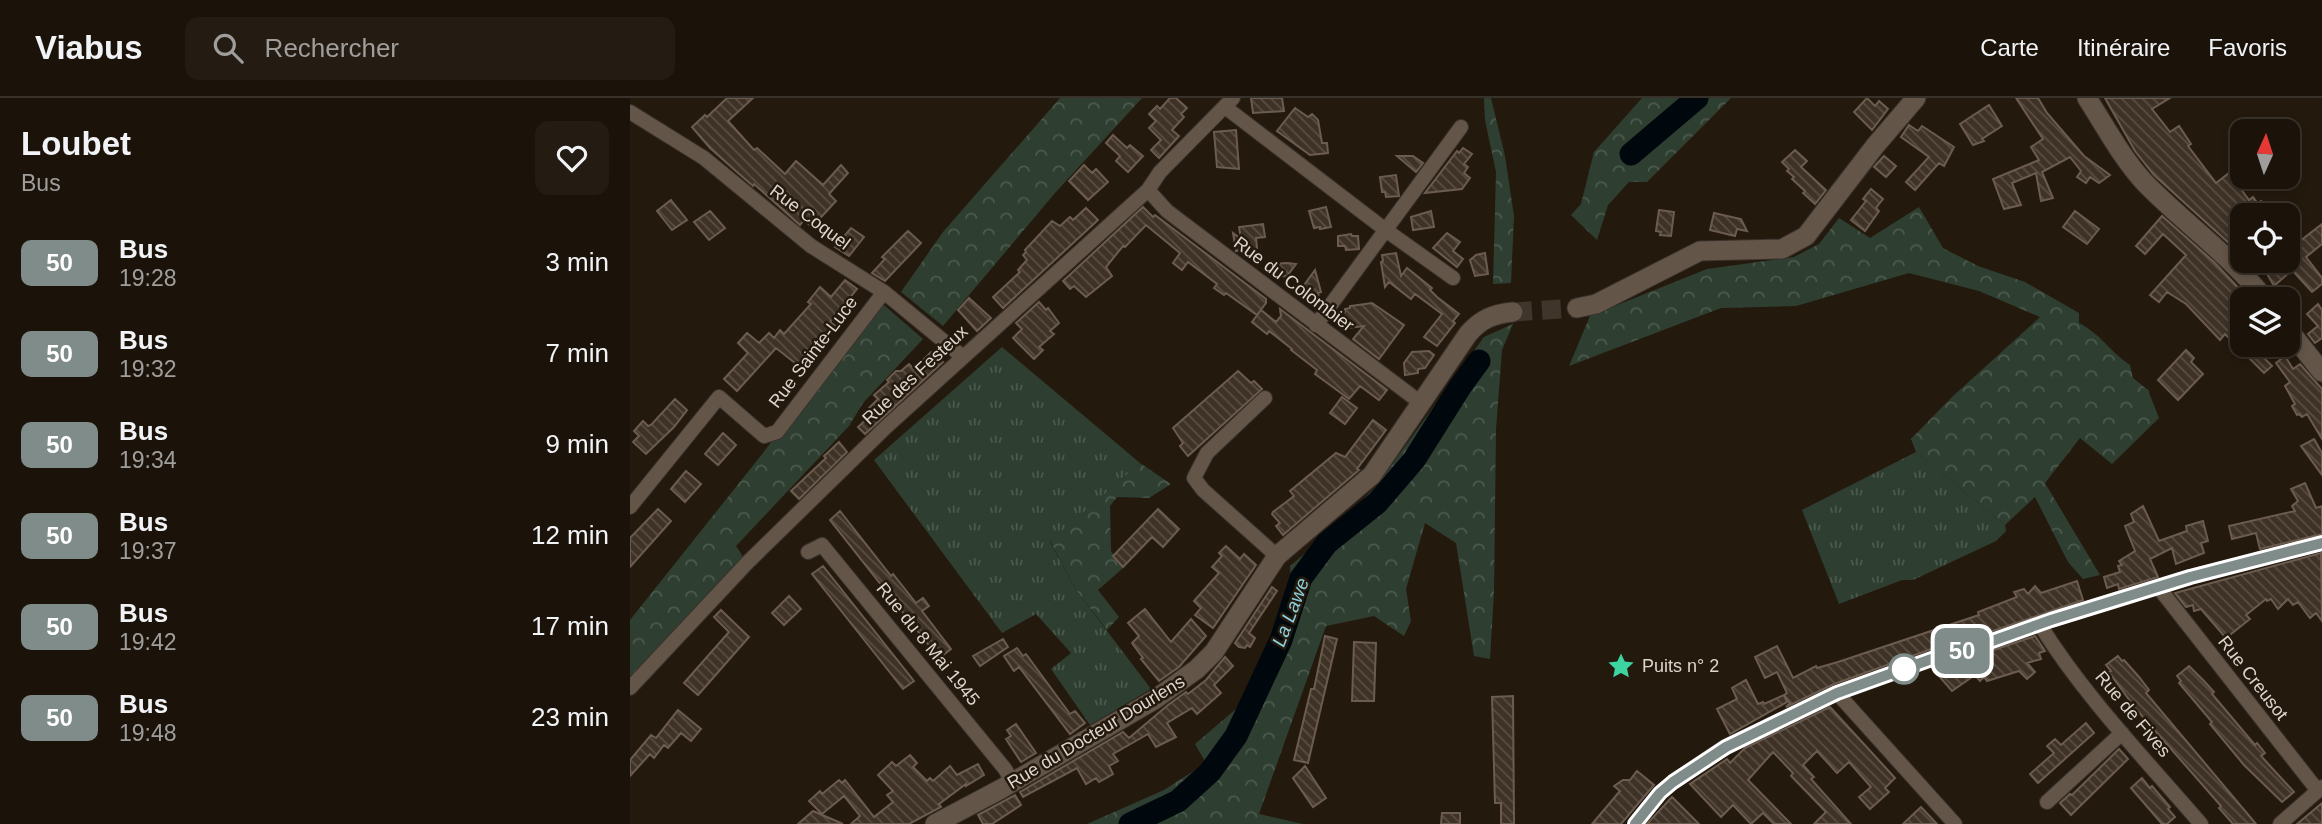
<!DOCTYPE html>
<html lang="fr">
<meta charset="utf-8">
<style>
:root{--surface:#1b130a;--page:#241c13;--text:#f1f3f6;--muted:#a09e9c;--line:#39322b}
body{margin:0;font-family:Helvetica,sans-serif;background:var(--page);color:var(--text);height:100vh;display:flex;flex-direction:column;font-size:26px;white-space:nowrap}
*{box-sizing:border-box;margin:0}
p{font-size:23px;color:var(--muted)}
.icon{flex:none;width:38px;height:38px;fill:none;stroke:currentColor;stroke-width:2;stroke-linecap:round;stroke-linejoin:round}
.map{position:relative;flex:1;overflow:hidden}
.drawer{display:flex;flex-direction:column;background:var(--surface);width:630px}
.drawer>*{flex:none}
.badge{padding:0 14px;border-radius:10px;font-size:24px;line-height:46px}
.needle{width:46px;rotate:3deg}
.tools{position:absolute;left:1600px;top:21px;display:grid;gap:14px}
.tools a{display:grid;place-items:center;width:70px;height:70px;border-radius:14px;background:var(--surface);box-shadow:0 4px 10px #0003,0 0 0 2px var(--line);font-size:35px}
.map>.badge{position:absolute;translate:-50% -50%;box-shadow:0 0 0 4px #fff}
.round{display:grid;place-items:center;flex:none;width:74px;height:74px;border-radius:14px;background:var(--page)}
.summary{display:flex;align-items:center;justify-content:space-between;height:119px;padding:0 21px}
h1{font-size:33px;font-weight:700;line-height:52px}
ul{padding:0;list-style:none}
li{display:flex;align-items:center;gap:21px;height:91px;padding:0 21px}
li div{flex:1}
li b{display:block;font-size:26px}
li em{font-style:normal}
li .badge{min-width:77px;font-weight:700;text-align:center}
header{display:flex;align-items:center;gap:42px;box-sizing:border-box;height:98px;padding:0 35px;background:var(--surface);border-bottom:2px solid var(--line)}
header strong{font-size:33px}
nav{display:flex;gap:38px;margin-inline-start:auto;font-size:24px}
.search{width:490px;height:63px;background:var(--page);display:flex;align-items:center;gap:18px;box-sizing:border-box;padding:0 24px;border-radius:14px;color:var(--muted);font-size:26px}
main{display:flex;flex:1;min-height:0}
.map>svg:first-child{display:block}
.grass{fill:url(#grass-tufts)}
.forest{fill:url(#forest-crowns)}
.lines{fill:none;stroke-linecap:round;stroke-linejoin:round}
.river{stroke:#00080d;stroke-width:23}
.building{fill:url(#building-back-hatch);stroke:#6b5c4f;stroke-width:2}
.secondary-tunnel{stroke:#40352a;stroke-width:19;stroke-dasharray:19 10;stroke-linecap:butt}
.street-casing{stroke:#3b322d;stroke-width:16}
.secondary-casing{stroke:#3b322d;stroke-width:21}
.street{stroke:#635548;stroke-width:14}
.secondary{stroke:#635548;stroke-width:19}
.line-casing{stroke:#fff;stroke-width:16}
.line{stroke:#808c89;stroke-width:10}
.stop-dot{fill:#fff;stroke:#808c89;stroke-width:3.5}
.labels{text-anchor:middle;stroke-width:5;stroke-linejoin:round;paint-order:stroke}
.street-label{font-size:18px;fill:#ded6ce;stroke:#24190d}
.poi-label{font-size:18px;fill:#ded6ce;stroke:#24190d;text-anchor:start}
.water-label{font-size:19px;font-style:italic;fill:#8ccfde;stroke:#24190d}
</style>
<header>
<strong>Viabus</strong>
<div class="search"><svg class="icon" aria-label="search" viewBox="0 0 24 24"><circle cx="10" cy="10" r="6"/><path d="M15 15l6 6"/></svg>Rechercher</div>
<nav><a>Carte</a><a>Itinéraire</a><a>Favoris</a></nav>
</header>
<main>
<section class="drawer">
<div class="summary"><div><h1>Loubet</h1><p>Bus</p></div><a class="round"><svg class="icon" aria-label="heart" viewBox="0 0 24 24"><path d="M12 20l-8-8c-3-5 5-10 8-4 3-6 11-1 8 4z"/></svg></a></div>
<ul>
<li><span class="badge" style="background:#808c89;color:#fff">50</span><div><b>Bus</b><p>19:28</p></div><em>3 min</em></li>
<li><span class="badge" style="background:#808c89;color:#fff">50</span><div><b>Bus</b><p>19:32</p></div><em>7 min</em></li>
<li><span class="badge" style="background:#808c89;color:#fff">50</span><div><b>Bus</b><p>19:34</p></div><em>9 min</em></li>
<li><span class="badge" style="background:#808c89;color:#fff">50</span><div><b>Bus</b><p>19:37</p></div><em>12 min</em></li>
<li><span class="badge" style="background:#808c89;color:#fff">50</span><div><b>Bus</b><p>19:42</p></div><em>17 min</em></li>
<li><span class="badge" style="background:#808c89;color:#fff">50</span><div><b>Bus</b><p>19:48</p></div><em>23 min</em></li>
</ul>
</section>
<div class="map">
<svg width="1692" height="726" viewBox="0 0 1692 726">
<defs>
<pattern id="grass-tufts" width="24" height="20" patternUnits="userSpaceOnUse" patternTransform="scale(1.75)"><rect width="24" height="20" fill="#2e3f32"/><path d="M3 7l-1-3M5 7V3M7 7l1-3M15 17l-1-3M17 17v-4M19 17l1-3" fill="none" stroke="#4c5a4e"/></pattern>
<pattern id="forest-crowns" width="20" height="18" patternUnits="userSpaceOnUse" patternTransform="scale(1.75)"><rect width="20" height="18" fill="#2e3f32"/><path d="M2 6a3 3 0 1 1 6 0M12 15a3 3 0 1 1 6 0" fill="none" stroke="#4c5a4e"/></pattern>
<pattern id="building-back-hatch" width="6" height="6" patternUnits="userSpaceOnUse" patternTransform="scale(1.75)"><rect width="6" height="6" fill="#3e3125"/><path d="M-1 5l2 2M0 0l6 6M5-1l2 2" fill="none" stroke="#594e43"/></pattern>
</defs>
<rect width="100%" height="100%" fill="#24190d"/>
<path class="grass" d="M372 249 510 365 420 444 446 492 521 591 460 627 421 571 441 555 406 516 372 535 244 362Z
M1286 354 1375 427 1376 433 1366 443 1283 482H1272L1209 506 1172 412Z"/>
<path class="forest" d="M430 0H512L425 95 313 228 271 194 313 134Z
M854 0H861L875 58 884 118 881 185 863 186 866 74 855 22Z
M1012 0H1101L1017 84H999L978 107 967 142 941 117 951 106 964 54Z
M1289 109 1313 150 1348 168 1395 184 1449 215V225C1472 237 1479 253 1500 267L1503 280 1518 292 1529 320 1482 366 1450 340 1415 385 1470 477 1453 481 1438 464 1405 399 1375 427 1286 354 1281 341 1322 299 1410 219 1349 193 1279 175 1166 208 1091 210 939 268 960 218 1077 171 1164 159 1189 146 1209 120 1240 140Z
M247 201 293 241 233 305 219 328 106 448 117 465 0 590V522L133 355Z
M883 226 872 252 866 331 864 494 860 561 844 558 826 445 795 425 776 491 781 523 774 538 744 518 696 528 629 716 673 726H457L534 692 576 665 565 646 613 605 664 536 660 468 708 428 747 387 854 239Z
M510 365 541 386 519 400 487 399 480 408 481 453 493 470 468 492 489 519 477 532 446 492 420 443Z"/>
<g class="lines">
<path class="river" d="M1001 56 1067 0
M500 726 548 703 580 674 606 638 651 542 671 480 697 445 747 405 784 362 830 289 849 263"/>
</g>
<path class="building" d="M97 0H123L98 23 124 52 127 50 155 76 166 63 193 87 211 67 218 75 199 96 206 103 182 129 174 122 170 127 124 86 123 88 107 74 80 50 62 29 75 17 77 19Z
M540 0H546L557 10 551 16 554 19 542 32 549 38 529 60 521 52 531 42 519 30 526 23 519 16 527 8 530 11Z
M621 0H652L654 13 623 15Z
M1237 0 1245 8 1249 3 1258 11 1242 32 1224 14Z
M1386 0H1408L1417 15 1454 58 1480 77 1469 85 1460 79 1456 85 1447 79 1451 73 1440 59 1412 74 1423 100 1411 103 1406 75 1382 85 1391 107 1374 111 1363 81 1409 62 1401 49 1413 41Z
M1475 0H1540L1522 11 1540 34 1549 28 1561 46 1558 48 1586 85 1599 75 1619 102 1623 99 1628 106 1631 103 1638 112 1634 114 1636 117H1612V157L1524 77 1505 53Z
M1359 7 1372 28 1352 41 1354 43 1343 47 1330 26Z
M665 10 678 19 682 16 688 22 692 45H697L698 55 680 57 647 33Z
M1279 27 1288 33 1292 28 1324 49 1314 68 1309 65 1285 92 1276 84 1299 59 1271 39Z
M606 32 609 71 587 69 584 34Z
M483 37 497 50 500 47 513 58 498 74 486 63 490 58 476 45Z
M833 50 842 56 834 66 838 69 834 75 840 80 832 91 795 95 827 53 829 55Z
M1165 52 1177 63 1171 69 1196 92 1185 106 1173 95 1175 93 1162 81 1164 79 1157 73 1159 71 1152 64Z
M767 58H783L793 65 786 74Z
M1254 58 1266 68 1256 79 1244 69Z
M454 67 462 75 466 71 478 84 458 102 439 83Z
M766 77 769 98 756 99 755 94H752L750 79Z
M1241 91 1253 101 1246 110 1249 113 1235 133 1221 122 1236 103 1233 101Z
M41 102 57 122 42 132 27 113Z
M513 109 523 119 525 117 636 201V205L627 217 596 195 594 197 584 190 587 186 558 164 552 172 543 165 550 155 516 127 495 149 493 148 476 169 482 178 456 199 444 188 440 191 433 183Z
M696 109 701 129 690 131V129L684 130 679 113Z
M456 110 468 122 373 210 363 199 390 174 388 172 397 162 393 157 396 154 395 152 422 123 430 128 440 119 443 122Z
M1029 112 1044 114 1041 138 1030 137 1031 134 1026 133Z
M80 113 95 130 79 142 64 124Z
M801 113 804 129 783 132 781 119Z
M1445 113 1469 131 1457 146 1433 129Z
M1084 115 1111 121 1117 133 1107 131 1105 138 1080 132Z
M1532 118 1584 164 1619 201H1612V247H1621L1642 268 1634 275 1595 236 1590 242 1556 206 1537 194 1529 204 1520 197 1556 157 1533 136 1515 156 1506 148Z
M633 126 635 139 626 140 627 150 606 153 603 135 611 141 609 129Z
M1692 126V146L1676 159 1692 180V186L1682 194 1662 172 1644 188 1632 167 1637 163H1657V144L1665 137 1670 143Z
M221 130 234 139 219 158 205 149Z
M278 133 291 145 255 183 242 175 255 161 252 159Z
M817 135 830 144 823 153 833 161 827 169 803 150Z
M721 136 722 138H728L729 151 716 152 715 148H708V138Z
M766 155 771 178 777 170 802 190 800 192 807 199 829 216 823 223 825 225 807 248 794 239 812 216 785 196 781 201 759 184 755 189 751 164 753 163 752 157Z
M855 155 858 176 845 178 840 162 846 157Z
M657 165 666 166 657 178 645 179 644 166Z
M685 172 691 194 688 195 689 200 676 202 672 190Z
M215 182 227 191 200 224 207 229 170 269 146 250 107 293 94 281 118 255 108 245 117 235 129 245 139 235 144 240 150 232 154 236 181 206 178 204 190 189 201 199Z
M339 200 361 220 347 233 328 212Z
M409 204 416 212 418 210 429 225 420 233 424 236 409 249 413 252 404 261 383 240 392 231 386 225Z
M742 205 774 227 749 261 723 241 734 228 718 230 717 228H711L709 215 715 214V211L720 210V208Z
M1688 206 1692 212V240L1685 245 1678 236 1688 228 1677 216Z
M650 211 757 292 749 302 730 288 719 301 685 276 687 272 661 252 662 251 639 233 637 236 622 224 631 212 646 224 651 218Z
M1556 252 1564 260 1561 264 1573 276 1548 302 1528 282Z
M799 253 804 257 795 270 788 271V275L775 277 774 265 782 254Z
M301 254 313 264 235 336 228 329 239 319 237 316 240 312 239 310 248 301 244 297 259 284 257 282 266 273H271L279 266 284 271Z
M1655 258 1663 271 1670 266 1692 291V341L1677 316 1672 319 1669 316 1667 317 1662 308 1665 306 1655 288 1660 284 1646 265Z
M608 273 621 285 624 283 632 291 558 358 550 348 553 345 543 330Z
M712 299 727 310 715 326 700 315Z
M45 301 57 312 44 329 16 356 3 344 9 338 4 333 13 323 18 328 21 327Z
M743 322 756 332 727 371 729 372 653 437 646 428 650 425 642 416 643 414 664 398 660 393 706 355 715 359Z
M93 335 106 347 88 367 75 356Z
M1684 341 1692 355V377L1671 348Z
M209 344 217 354 169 401 161 393 196 360 194 358Z
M56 373 71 386 55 404 41 391Z
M1675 385 1686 410 1692 408V436L1630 451 1626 435 1602 441 1599 428 1665 413 1662 408 1668 403 1661 391Z
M1513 408 1529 443 1557 433 1556 428 1573 423 1578 443 1571 445 1574 455 1546 466 1542 450 1520 461 1528 479 1489 491 1488 486 1477 490 1474 479 1490 474 1488 468 1492 467 1489 463 1505 453 1495 428 1504 424 1501 416Z
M28 411 41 423 0 469V440Z
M528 411 549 431 533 449 522 439 493 469 483 458Z
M210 413 261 478 263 476 286 505 293 500 299 508 292 513 321 551 309 560 200 422Z
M596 448 610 461 614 456 626 467 583 530 565 517 571 510 564 503 589 475 582 469 592 458 589 455Z
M1691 455 1692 523 1686 515 1680 520 1668 504 1663 507 1658 501 1648 511 1641 501 1637 503 1636 501 1616 517 1620 521 1596 540 1571 511 1564 513 1563 507 1556 509 1545 495Z
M193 468 284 583 273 591 182 476Z
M1447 483 1453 502 1334 543 1307 549 1204 586 1156 609 1160 605 1154 597 1157 595 1147 574 1135 580 1125 559 1147 548 1163 580 1186 568 1187 570 1208 564 1349 517 1348 514 1387 499 1384 494 1394 491 1398 496 1405 488 1411 495Z
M642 489 647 493 619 535 625 540 620 549 617 547 615 550 609 549 605 545Z
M159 498 171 511 154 527 142 515Z
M515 511 541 544 561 521 576 538 549 569 529 583 511 561 513 560 502 545 509 538 498 525Z
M91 512 119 539 68 597 54 585 99 534 84 519Z
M695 538 707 541 678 665 664 662 681 591H684Z
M1405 538 1415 553 1409 555 1411 561 1397 565 1405 574 1397 581 1389 573 1357 583 1354 579 1350 583 1345 577 1322 593 1308 577 1328 564Z
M373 541 378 549 350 568 343 558Z
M724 544 746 545 744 603H722Z
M387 550 393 558 396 556 440 616 445 613 455 625 440 636 389 569 384 573 374 558Z
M1488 558 1492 563 1494 562 1509 579 1519 592 1516 595 1626 726H1603L1589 710 1591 708 1506 611 1479 574 1481 573 1476 567Z
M595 559 603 568 584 587 591 595 567 616 562 610 537 625 546 639 526 649 518 636 483 656 488 663 479 668 483 676 469 684 466 680 456 686 447 670 393 699 390 694 493 634 499 640 538 607 556 594 558 596 576 582Z
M1559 568 1574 583 1584 594 1582 596 1625 647 1627 645 1635 655 1631 658 1664 694 1652 704 1614 667 1580 626 1582 624 1549 585 1551 583 1547 578Z
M1116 582 1128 606 1133 604 1134 606 1154 597 1157 604 1100 636 1087 611 1107 601 1102 590Z
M883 598 884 726H871V705H865L862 599Z
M1200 609 1265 680 1255 690 1259 694 1240 711 1229 699 1241 689 1219 664 1207 675 1187 653 1173 667 1184 679 1181 681 1221 726H1184L1196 714 1161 678 1163 675 1143 654 1118 682 1161 726H1144L1133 715 1121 726 1103 707 1091 719 1060 686 1097 661 1100 665 1115 650Z
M48 612 71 631 61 643 51 635 38 650 34 647 24 660 20 656 0 678V662L21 637 26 640Z
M1456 625 1464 635 1408 685 1400 676 1424 655 1417 648 1425 641 1431 647Z
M386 626 406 655 391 664 376 641 381 638 377 632Z
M1489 651 1498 661 1441 717 1430 705 1440 696 1442 697Z
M280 657 287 665 283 669 297 683 300 680 303 683 320 668 327 677 348 666 354 677 336 688V686L309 706 311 709 279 726H221L230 718 214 698 192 716 179 703 190 693 192 696 209 682 212 685 215 682 244 719 263 704 257 697 263 693 248 677 262 664 266 668Z
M675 668 696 700 683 709 663 680Z
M1007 673 1024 687 991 726H962L990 693 984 688 993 682H1000Z
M1512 680 1520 690 1522 688 1540 709 1538 711 1545 719 1537 726H1532L1501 690Z
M385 697 391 707 362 726H353L348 717Z
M1042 699 1069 726H1017Z
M1692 705V726H1667L1679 716Z
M1291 709 1307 726H1273Z
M183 713 213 726H168Z
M812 715H830V726H811Z"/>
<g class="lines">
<path class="secondary-tunnel" d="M883 214 947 210"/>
<g class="street-casing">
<path id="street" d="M595 9 757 133 823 180
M0 14 74 60 181 148 254 194 333 259
M518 92 537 113 791 305
M686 227 831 29
M635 300 577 355 564 380 573 392 647 458
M0 409 89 299 134 338 147 334 254 194
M178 454 192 447 375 671 382 683
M1529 490 1688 693
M1410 527C1455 599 1516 662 1571 726
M0 590 117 465 256 329 518 92 530 74 603 0
M1207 595 1325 726
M1417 704 1492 635
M1005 726 1030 695 1043 684 1095 649 1207 595 1310 558 1337 552 1421 522 1561 479 1692 445
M1650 726 1692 689"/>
</g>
<g class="secondary-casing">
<path id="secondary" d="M1457 0C1475 28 1492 60 1515 85 1554 125 1600 157 1635 201
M947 210 966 206 1070 153 1152 151 1176 138 1245 48 1286 0
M1657 230 1692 274
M305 726 371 691 524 602 567 571 584 554 647 458 742 377 838 236C851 221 863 216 883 214"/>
</g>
<use href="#street" class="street"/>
<use href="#secondary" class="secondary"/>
</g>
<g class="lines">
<g class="line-casing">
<path id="line" d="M1005 726 1030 695 1043 684 1096 649 1207 595 1310 558 1337 552 1421 522 1560 479 1692 445"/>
</g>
<use href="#line" class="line"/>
</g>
<defs>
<g id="sight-bare" transform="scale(2.1)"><path d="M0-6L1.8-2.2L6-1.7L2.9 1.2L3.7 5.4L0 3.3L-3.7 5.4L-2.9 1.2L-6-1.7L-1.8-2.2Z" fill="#3ed4a2" stroke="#24190d" stroke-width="2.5" paint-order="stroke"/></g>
</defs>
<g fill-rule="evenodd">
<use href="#sight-bare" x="991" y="568"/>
</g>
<circle class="stop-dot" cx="1274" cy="571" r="14"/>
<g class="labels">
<g class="street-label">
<text transform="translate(180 119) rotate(37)" y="6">Rue Coquel</text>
<text transform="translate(664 186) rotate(37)" y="6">Rue du Colombier</text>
<text transform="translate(183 254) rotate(-53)" y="6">Rue Sainte-Luce</text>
<text transform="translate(285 277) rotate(-43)" y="6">Rue des Festeux</text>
<text transform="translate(298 546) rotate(51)" y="6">Rue du 8 Mai 1945</text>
<text transform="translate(1623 580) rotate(52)" y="6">Rue Creusot</text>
<text transform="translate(1503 616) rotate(50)" y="6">Rue de Fives</text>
<text transform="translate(466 634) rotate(-31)" y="6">Rue du Docteur Dourlens</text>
</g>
<g class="poi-label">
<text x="1012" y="574">Puits n° 2</text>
</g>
<g class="water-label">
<text transform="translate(660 514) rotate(-69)" y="7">La Lawe</text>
</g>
</g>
</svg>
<div class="tools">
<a><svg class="needle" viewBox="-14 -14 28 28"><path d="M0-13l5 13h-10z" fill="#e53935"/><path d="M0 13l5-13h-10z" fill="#a09e9c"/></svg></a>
<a><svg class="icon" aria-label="locate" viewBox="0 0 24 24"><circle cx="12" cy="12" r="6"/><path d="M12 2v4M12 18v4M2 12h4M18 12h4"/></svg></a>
<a><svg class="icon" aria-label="layers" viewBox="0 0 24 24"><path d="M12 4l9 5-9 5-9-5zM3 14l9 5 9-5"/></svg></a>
</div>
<b class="badge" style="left:1332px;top:553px;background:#808c89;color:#fff">50</b>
</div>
</main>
